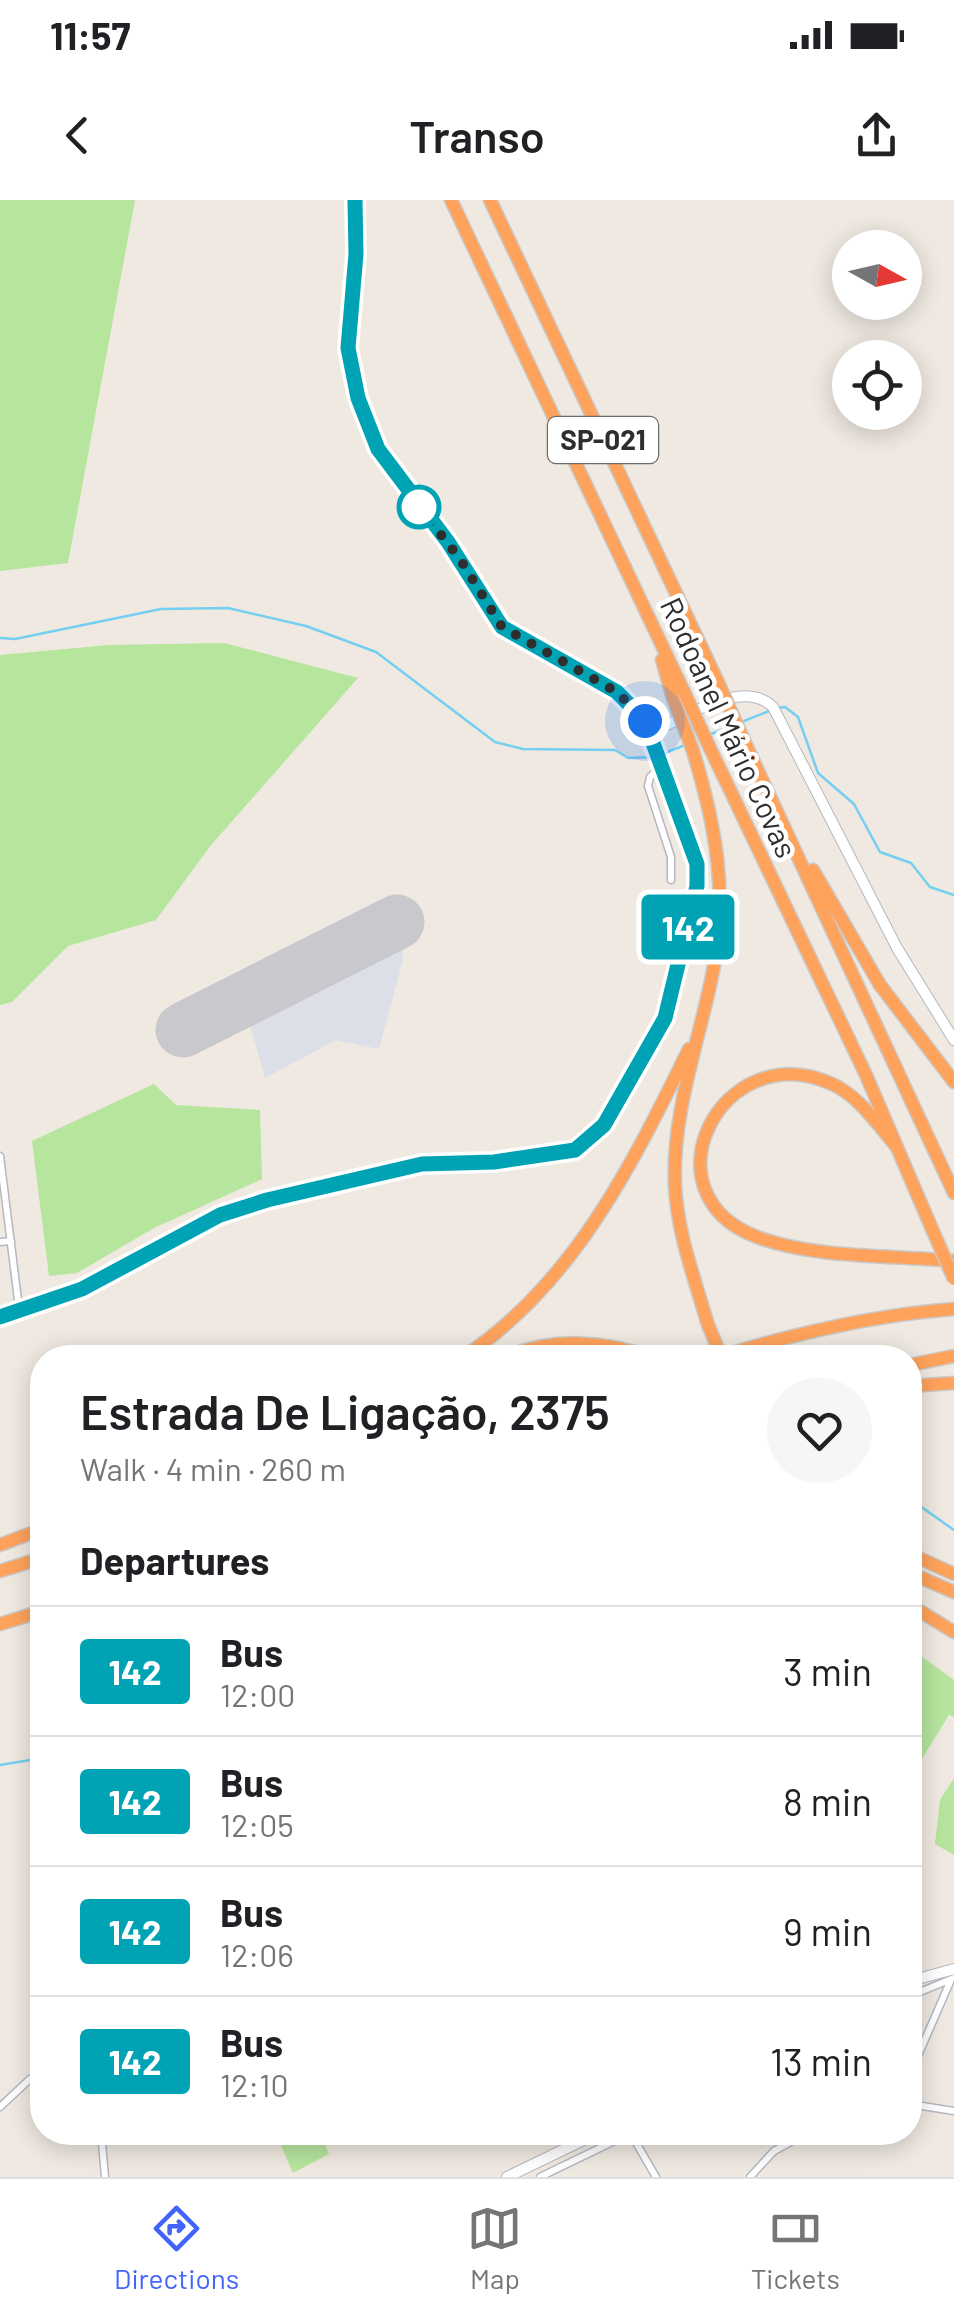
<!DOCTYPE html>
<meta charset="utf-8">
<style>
:root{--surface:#fff;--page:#f6f6f6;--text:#202124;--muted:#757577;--line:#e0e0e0;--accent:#4264fb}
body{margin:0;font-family:Barlow,sans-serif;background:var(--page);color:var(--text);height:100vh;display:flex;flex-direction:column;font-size:38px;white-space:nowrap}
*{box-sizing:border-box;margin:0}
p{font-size:32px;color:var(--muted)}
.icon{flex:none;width:55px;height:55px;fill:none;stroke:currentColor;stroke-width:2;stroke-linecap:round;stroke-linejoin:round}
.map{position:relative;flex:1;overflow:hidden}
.side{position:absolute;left:30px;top:1145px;width:892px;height:800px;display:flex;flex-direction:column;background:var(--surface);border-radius:40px;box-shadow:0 5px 25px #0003}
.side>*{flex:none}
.badge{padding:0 20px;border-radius:8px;font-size:35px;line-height:65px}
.needle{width:65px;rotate:98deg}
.buttons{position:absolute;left:832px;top:30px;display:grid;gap:20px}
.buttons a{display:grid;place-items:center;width:90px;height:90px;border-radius:50%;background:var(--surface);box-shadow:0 5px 25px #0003;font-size:50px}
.you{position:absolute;width:50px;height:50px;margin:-25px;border:8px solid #fff;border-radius:50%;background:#1a73e8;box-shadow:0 0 0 15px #1a73e833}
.map>.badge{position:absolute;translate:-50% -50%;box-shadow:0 0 0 5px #fff}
h2{padding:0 50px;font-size:38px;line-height:90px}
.round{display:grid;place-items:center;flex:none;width:105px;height:105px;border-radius:52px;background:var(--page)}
.summary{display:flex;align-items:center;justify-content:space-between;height:170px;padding:0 50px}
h1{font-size:48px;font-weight:600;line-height:75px}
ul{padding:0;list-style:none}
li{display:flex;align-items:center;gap:30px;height:130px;padding:0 50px;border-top:2px solid var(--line)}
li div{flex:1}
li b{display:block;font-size:38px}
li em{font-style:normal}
li .badge{min-width:110px;font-weight:700;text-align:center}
.status{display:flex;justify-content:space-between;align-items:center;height:70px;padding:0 50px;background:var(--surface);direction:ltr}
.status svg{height:28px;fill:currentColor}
header{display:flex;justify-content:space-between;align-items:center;height:130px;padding:0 50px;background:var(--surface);font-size:45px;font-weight:600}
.tabs{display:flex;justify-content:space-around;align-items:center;height:140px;border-top:2px solid var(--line);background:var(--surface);font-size:28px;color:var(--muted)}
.tabs a{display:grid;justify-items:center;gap:5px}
.tabs .current{color:var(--accent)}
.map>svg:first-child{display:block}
.airport{fill:#dcdee8}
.green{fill:#b6e59e}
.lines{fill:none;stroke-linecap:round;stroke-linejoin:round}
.stream{stroke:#75cff0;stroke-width:2.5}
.runway{stroke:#c9c8cc;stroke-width:55}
.minor-casing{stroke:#b4b7c1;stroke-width:9}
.secondary-casing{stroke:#b4b7c1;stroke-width:12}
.motorway-casing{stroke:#c9c9c9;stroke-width:15}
.minor{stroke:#fff;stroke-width:6}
.secondary{stroke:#fff;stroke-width:10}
.motorway{stroke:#ffa35c;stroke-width:12}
.motorway-bridge-casing{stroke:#c9c9c9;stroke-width:15;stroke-linecap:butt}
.motorway-bridge{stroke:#ffa35c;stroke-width:12}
.line-casing{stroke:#fff;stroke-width:22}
.line{stroke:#00a3b4;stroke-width:15}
.walk{stroke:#2e2e2e;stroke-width:10;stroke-dasharray:0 18}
.stop-dot{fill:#fff;stroke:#00a3b4;stroke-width:5}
.labels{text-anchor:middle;stroke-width:9;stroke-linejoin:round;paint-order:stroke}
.shield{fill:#fff;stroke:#6d6d6d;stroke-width:2.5}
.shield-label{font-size:28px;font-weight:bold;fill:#2e2e2e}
.street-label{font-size:30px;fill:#2e2e2e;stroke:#fff}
</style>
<div class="status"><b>11:57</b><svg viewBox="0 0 49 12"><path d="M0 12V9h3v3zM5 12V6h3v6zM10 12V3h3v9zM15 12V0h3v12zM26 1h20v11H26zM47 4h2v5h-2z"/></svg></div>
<header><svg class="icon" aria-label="back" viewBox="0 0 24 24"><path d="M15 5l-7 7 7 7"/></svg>Transo<svg class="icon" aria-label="share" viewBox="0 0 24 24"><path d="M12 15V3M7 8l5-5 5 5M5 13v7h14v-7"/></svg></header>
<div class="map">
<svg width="954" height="1977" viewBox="0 0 954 1977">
<rect width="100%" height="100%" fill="#efe9e1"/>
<path class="airport" d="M392 711 402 732 403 760 379 849 336 840 265 878 246 811 187 840 176 821Z"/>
<path class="green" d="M0 0H135L68 363 0 371Z
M224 443 358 478 211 645 156 720 68 746 12 802 0 805V455L109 445Z
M154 884 176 905 260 910 262 979 154 1028 77 1073 49 1076 32 941Z
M910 1448 954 1480V1517L949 1515 910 1578Z
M954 1578V1655L935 1644 940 1600Z
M262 1933H320L329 1954 293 1973 279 1941Z"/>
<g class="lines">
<path class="stream" d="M0 438 15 439 161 409 228 408 306 426 376 452 495 542 523 549 615 550 628 558 653 557
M776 508 785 507 798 517 818 573 854 604 880 652 911 663 930 687 954 695
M739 523 769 511
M711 534 732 526
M660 555 685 545
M910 1299 954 1330
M0 1565 42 1558"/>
<path class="runway" d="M183 830 397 722"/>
<g class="minor-casing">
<path id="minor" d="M663 565 650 577 648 586 671 657V680
M0 956 19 1108
M0 1042 11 1041
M910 1796 954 1778
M910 1874 950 1782
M910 1904 954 1911
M0 1907 30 1879
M101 1932 105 1977
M631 1934 656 1977
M540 1977 633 1932
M750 1977 774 1951 809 1932"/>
</g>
<g class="secondary-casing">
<path id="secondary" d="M652 532C685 518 742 477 773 507L897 748 954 840
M0 1117 82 1089 220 1015 267 1000 422 964 494 962 575 950 604 925 665 818 697 686V664L645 521 617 493 502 427 448 342 378 249 358 198 348 148 357 53 355 0
M910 1781 954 1769
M507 1977 600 1932"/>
</g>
<g class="motorway-casing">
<path id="motorway" d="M451 0 684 492
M490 0 717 480
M662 460 673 498
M708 544 866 875 932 1029
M746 545 954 993
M693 551C716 626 729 697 712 776 698 845 672 913 675 985 677 1032 695 1080 708 1125
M813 670 880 785 954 882
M897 947C878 925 859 896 832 884 722 834 641 993 757 1037 816 1059 892 1055 954 1061
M462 1158C573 1085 632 965 689 849
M504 1158C551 1137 606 1140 652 1158
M715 1158C793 1134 872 1115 954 1109
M910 1165 954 1156
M910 1186 954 1183
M0 1345 42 1329
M910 1354 954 1374
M0 1371 42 1358
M910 1373 954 1392
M910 1405 954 1432
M0 1424 42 1411"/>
</g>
<use href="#minor" class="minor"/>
<use href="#secondary" class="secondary"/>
<use href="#motorway" class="motorway"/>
<g class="motorway-bridge-casing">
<path id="motorway-bridge" d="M717 480 746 545
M684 492 708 544
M673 498 693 551
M932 1029 954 1079
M708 1125 722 1158"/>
</g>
<use href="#motorway-bridge" class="motorway-bridge"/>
</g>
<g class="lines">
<g class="line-casing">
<path id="line" d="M0 1117 82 1089 220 1015 267 1000 422 964 494 962 575 950 604 925 665 818 697 686V664L645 521 617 492 502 427 448 342 378 249 358 198 348 148 356 54 355 0"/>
</g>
<use href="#line" class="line"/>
<path class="walk" d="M419 307 460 359 502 427 617 492 645 521"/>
</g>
<circle class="stop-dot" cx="419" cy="307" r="20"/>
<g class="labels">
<rect class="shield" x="548" y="217" width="110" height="46" rx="8"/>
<g class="shield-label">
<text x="603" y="250">SP-021</text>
</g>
<g class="street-label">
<text transform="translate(728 528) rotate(65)" y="10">Rodoanel Mário Covas</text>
</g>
</g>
</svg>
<div class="buttons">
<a><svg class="needle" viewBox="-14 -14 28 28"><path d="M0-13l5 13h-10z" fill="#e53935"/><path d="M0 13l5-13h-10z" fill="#757577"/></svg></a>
<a><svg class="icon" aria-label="locate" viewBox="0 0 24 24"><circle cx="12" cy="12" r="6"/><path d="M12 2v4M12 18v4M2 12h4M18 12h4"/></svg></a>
</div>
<div class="you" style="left:645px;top:521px"></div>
<b class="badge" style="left:688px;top:727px;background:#00a3b4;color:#fff">142</b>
<section class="side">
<div class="summary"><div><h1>Estrada De Ligação, 2375</h1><p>Walk · 4 min · 260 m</p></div><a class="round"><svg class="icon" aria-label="heart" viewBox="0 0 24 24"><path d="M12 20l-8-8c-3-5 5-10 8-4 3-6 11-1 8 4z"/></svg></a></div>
<h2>Departures</h2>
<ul>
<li><span class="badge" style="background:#00a3b4;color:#fff">142</span><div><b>Bus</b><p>12:00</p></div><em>3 min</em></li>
<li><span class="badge" style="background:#00a3b4;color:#fff">142</span><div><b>Bus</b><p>12:05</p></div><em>8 min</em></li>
<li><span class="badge" style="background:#00a3b4;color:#fff">142</span><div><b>Bus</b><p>12:06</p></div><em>9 min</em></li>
<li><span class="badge" style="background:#00a3b4;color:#fff">142</span><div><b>Bus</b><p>12:10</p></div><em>13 min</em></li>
</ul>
</section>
</div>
<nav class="tabs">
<a class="current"><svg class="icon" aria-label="directions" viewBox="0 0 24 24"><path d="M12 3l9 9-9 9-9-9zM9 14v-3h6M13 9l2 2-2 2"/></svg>Directions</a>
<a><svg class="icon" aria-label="map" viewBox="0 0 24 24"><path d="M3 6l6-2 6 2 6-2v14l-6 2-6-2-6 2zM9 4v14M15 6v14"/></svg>Map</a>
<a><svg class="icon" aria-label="tickets" viewBox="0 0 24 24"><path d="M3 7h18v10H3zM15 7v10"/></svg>Tickets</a>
</nav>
